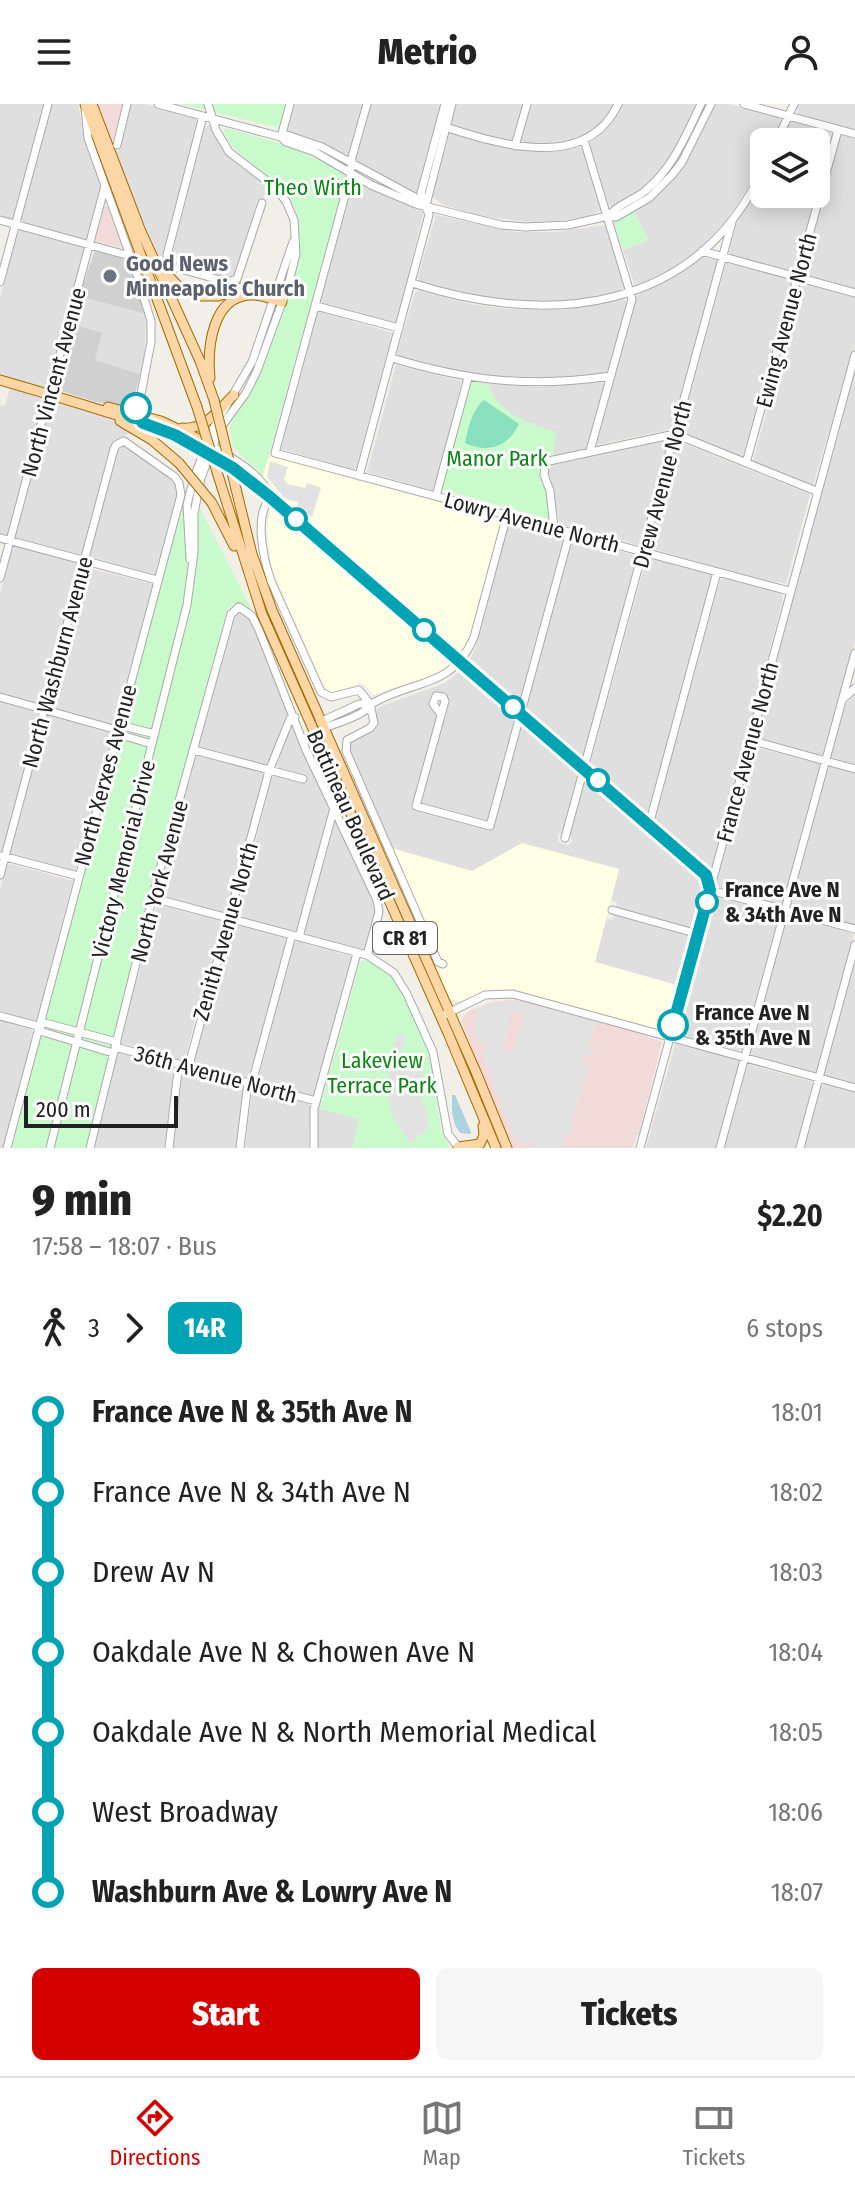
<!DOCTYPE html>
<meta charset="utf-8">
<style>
:root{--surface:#fff;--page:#f6f6f6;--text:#222;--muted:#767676;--line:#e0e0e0;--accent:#d40000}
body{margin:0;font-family:"Fira Sans Condensed",sans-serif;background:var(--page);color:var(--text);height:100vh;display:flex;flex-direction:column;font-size:30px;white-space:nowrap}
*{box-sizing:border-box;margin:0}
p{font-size:26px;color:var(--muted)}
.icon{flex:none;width:44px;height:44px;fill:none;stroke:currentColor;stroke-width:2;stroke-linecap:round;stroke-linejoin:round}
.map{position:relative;height:1044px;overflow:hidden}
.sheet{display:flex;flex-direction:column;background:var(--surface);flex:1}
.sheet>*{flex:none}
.badge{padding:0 16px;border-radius:12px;font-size:28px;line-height:52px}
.fabs{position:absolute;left:750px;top:24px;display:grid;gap:16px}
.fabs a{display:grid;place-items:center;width:80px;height:80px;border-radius:12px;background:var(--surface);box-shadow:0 4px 20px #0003;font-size:40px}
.scale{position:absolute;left:24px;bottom:20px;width:154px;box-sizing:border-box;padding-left:8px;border:4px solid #222;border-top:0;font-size:22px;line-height:28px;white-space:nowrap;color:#222;-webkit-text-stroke:6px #fff;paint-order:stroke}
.map>.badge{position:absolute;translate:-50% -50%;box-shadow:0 0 0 4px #fff}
.legs{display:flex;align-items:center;gap:12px;height:88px;padding:0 32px;font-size:26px}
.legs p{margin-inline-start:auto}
.summary{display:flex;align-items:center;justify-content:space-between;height:136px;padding:0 32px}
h1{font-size:44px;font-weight:800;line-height:60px}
.action{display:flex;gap:16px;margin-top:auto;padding:16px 32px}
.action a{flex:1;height:92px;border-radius:12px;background:var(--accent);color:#fff;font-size:32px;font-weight:800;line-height:92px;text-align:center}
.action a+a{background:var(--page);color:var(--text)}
ul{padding:0 32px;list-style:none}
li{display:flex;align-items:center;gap:28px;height:80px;font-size:30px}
li i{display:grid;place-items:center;width:12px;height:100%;margin:0 10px;background:currentColor}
li i::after{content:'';width:20px;height:20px;margin:-10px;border:6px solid;border-radius:50%;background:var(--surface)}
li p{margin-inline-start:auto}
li:first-child i{background:linear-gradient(#0000 50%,currentColor 0)}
li:last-child i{background:linear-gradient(currentColor 50%,#0000 0)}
header{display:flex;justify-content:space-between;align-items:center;height:104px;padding:0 32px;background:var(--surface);font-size:36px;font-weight:800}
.tabs{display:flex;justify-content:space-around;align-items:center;height:112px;border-top:2px solid var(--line);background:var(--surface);font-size:22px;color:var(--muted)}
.tabs a{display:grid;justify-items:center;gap:4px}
.tabs .current{color:var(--accent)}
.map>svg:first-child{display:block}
.residential{fill:#e0dfdf}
.commercial{fill:#f2dad9}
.education{fill:#ffffe5}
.religious{fill:#d0d0d0}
.park{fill:#c8facc}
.pitch{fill:#88e0be}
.parking{fill:#e2e2e2;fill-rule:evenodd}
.water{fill:#aad3df}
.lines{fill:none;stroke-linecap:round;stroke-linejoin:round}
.minor-casing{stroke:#a9a9a9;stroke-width:9}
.major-casing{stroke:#a06b00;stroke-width:11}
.minor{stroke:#fff;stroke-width:7}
.major{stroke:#fcd6a4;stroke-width:9}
.major-bridge-casing{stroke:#a06b00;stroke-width:11;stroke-linecap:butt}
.major-bridge{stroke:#fcd6a4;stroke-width:9}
.line-1-casing{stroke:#fff;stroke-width:18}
.line-1{stroke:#00a3b4;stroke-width:12}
.worship-dot{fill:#6b7280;stroke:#fff;stroke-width:3}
.stop-1-dot{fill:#fff;stroke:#00a3b4;stroke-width:4}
.labels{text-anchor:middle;stroke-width:6;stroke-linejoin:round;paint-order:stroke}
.shield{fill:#fff;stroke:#646464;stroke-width:2}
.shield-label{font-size:20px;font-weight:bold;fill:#222}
.park-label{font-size:22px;fill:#0c8416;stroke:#fff}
.worship-label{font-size:22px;font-weight:bold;fill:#5b616d;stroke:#fff;text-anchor:start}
.street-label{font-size:22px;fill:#222;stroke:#fff}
.stop-label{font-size:22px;font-weight:bold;fill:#222;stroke:#fff;text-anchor:start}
</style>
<header><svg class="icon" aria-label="menu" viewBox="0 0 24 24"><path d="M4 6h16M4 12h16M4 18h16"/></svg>Metrio<svg class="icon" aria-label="person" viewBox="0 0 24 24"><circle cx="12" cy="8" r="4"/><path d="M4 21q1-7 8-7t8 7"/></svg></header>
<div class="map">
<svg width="855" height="1044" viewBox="0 0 855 1044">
<rect width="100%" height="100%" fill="#f2efe9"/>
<path class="residential" d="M0 0H44L14 113 10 116 0 113Z
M52 0H78L83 25 102 79 86 136 21 117Z
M131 0H145L196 14 198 17 162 152 159 153 114 48 118 47Z
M294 0H363L348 52 287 27Z
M370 0H442L418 88H413L355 57Z
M456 0H523L513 37 489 33 453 21 451 19Z
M531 0H615L605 17 590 30 576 36 527 40 521 36Z
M623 0H698L673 53 645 83 612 103 608 100 590 39 607 25Z
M713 0H729L779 13 781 18 772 38H764V56L757 70 726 117 698 147 665 168 635 182 623 146 648 136 634 108 669 79Z
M798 0H855V27L797 11Z
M794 17 833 30 797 165 793 168 732 152 729 149 737 118 764 73V90H816V38H781L790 19Z
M210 20 223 45 242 64 267 81 264 94 257 96 238 167 234 172 226 174 177 160 171 154 204 25Z
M450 29 516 46 553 47 580 43 584 47 601 106 590 112 566 116 528 118 480 112 442 100 431 91Z
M843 31 855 34V185L806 172 803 168 840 33Z
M354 75 424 107 397 216 394 219 322 200 320 197Z
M436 111 516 128H554L606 121 625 186 573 197 521 198 485 195 420 178 418 173Z
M22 126 84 144 46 284 0 273V194L18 128Z
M702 153 717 155 718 159 673 325 596 341 636 192 672 173Z
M729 158 789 175 792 179 745 349 740 353 680 327 726 159Z
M802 179 855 193V242L813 381 753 357Z
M418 186 471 200 507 205 562 206 622 195 628 198 607 269 564 275 505 274 441 265 399 252 397 248 415 189Z
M78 191 146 210 145 247 140 270 95 256 71 220Z
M320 207 393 229 356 364 352 366 281 345 317 208Z
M396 261 462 277 434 387 367 368Z
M855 262V537L824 649 820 652 760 636 756 632 811 418 815 413Z
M598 278 603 279 605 283 587 343 584 346 553 352 555 328 518 315 494 296 488 280 541 283Z
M10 284 41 293 44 298 9 428 6 432 0 431V301L5 302Z
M53 296 92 307 132 327 113 340 82 451 79 452 17 436 15 432Z
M666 335 669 339 639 441 559 420 555 394 548 368 549 362 553 359Z
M678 337 810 390 786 480 740 470 649 444Z
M124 340 177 380 178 393 157 470 153 472 91 455 89 451 118 345Z
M514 416 561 429 565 433 520 595 518 598 470 556 476 542 509 419Z
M573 434 638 452 584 652 581 653 525 605Z
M16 442 77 459 79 463 44 598 41 600 0 590V490L12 446Z
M647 453 711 469 713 473 649 707 646 709 590 660Z
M88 464 153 480 115 620 112 621 52 604 50 600Z
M723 474 782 490 783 495 713 762 707 764 654 715 720 476Z
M239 507 249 513 252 519 289 607 269 659 264 661 196 643 233 514Z
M462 566 466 567 516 611 488 714 485 718 421 700 445 606 439 589H433L430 593 437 611 412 704 485 724 493 723 521 621 525 619 579 666 562 729 558 730V738L568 741 572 738 570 730 584 676 591 675 703 777 705 787 696 823 692 825 616 804 617 798 611 796 619 766 472 767 391 744 348 644 349 638 377 621 376 606 379 603 445 579Z
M855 589V661L831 653 844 603Z
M0 597 37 608 39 612 3 748H0Z
M50 611 113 630 75 768 11 752 10 749 46 615Z
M291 620 330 703 297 826 293 829 238 813 236 810 272 674 274 672 304 679 305 672 276 663Z
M758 644 818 659 821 664 783 799 780 801 718 784 716 780 752 646Z
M200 652 262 668 265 672 225 809 160 792 159 789 195 653Z
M831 663 855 669V821L792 804 790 801 827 665Z
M336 715 376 804 365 846 362 847 306 831 304 828Z
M11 760 73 777 37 916 34 917 0 908V786L6 762Z
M717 792 780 810 741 947 679 932 677 928 713 794Z
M157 800 219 816 221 820 185 955 182 957 120 939Z
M614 811 691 833 680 882 595 858 606 815 612 816Z
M791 811 854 830 818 967 814 969 750 950 787 813Z
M232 819 286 834 287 838 250 974 246 975 192 960 230 820Z
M298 837 350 852 352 855 314 993 258 976 294 839Z
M855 857V981L827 973 824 969Z
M0 916 31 925 33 929 4 1044H0Z
M675 940 736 956 740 960 717 1044H646Z
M117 948 174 963 176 966 164 1044H92Z
M748 960 813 978 796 1044H724Z
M187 966 243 982 237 1044H172L183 968Z
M825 980 855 988V1044H804L820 984Z
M252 985 308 999 310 1002 309 1044H245Z
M318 1004 360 1015 352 1044H316Z"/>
<path class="commercial" d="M95 0H123L112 39 110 40Z
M104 102 108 103 122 141 120 144 95 137Z
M520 895 621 922 662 938 639 1029 632 1044H512L462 919V914L469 907 492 898Z"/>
<path class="education" d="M271 353 498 414 501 419 470 532 464 544 448 562 435 571 373 591 365 581 360 579 333 589 327 588 271 465 267 424 274 384 263 373V363L268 354Z
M522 739 619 765 595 858 680 882 666 929 519 888 489 885 460 897 448 895 381 747 391 744 472 767Z"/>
<path class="religious" d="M95 146 128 155 146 210 79 192Z
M71 220 102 229 95 256 140 270 132 304 96 298 55 285Z"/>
<path class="park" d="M181 0H285L279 24Z
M223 24C266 33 307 48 347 69L263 372 233 343 230 323C252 272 321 150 292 99 274 68 234 59 223 24Z
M634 108 648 136 623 146 614 118Z
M471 278 488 280C500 311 526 318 556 328L553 352 543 358 539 367 547 391 550 415 440 385Z
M188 381 252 506 234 500 229 502 226 509 87 1044H12L81 774Z
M364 856C374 859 383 864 391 871 403 883 429 942 432 960 437 987 435 1020 450 1044H352L359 1015 318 1004 324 990 360 858Z"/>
<path class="pitch" d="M484 296 519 320C508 343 488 350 465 339 468 324 472 306 484 296Z"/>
<path class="parking" d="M270 357 288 363 284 375 288 380 305 384 307 379 321 384 312 413 298 405V398L285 395 267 373Z
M515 896 532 900V904H535V899L585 913V921L587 914 604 918 595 920 589 943 591 953 584 949 581 960H589L572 1017 574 1030 561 1032 564 1035 562 1044H540L525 1040 513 1032 485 956 484 946 486 939H489L484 937 482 941 478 940 476 928 472 926 478 905 481 906 489 900 512 899ZM511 904V908L526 910 513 948 498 943 503 942 512 910 508 909 509 905Z
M401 927 406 934 400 951 421 958 420 990 429 1014 428 1024 410 1040 393 1013 387 990 390 952 394 938Z"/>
<path class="water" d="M452 991H455L471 1028 470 1030 460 1029 455 1021 452 1008Z"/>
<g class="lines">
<g class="minor-casing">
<path id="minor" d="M158 0 281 33 286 38 315 48 371 81 416 100 501 121 525 123 568 121 608 112 616 113 649 94 672 71 682 58 711 0
M367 0 352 53 350 73 275 349 789 487
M744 0 855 30
M85 4 88 34 137 171 151 217V238L137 311
M203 12 167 151 170 162 227 178 237 175 262 99
M439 21C495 39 586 70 618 0
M281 33 287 31 322 43 422 97
M281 33 290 0
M584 36 632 195 590 347
M776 38 794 0
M117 41 127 0
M515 42 527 0
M426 101 452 0
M608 112C617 101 634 96 645 87 673 64 686 31 701 0
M0 116 130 152
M702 147 855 189
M0 178 48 0
M412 179C549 223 697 210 764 63
M316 202 399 224
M392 254C468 277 531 284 611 272
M210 341C230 353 262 369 270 393
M211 352 233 364 270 393 683 749 706 771 710 780
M746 359 838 26
M359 372 429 111 421 89 445 0
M436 392 468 274
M270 393C254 414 263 453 271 477L321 588 331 593 359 586 370 600 374 619 370 624 347 636 346 647 438 858 443 860
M554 424 550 387 544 371 545 361 549 357 675 330 816 387
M0 434 157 476
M190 455 187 401 194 373 214 323 252 258 293 138
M0 474 105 82
M0 593 117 626 121 631 152 640
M842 596 855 584
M440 609 433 600 436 592 443 593 445 597 416 702 490 722 570 428
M320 618 359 600H370
M323 624C335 620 353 615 364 607 367 605 369 601 373 599 415 575 452 585 474 533L507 411
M117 626 123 622 155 630
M750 636 855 665
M194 646 303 675
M649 721 717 468
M565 734 732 118
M2 752 78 772
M0 771 114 345 116 341 124 337 175 373 179 379 181 391 7 1044
M710 786 855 825
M153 794 367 851 394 869 407 890 433 948 448 1030 459 1044
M612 806 698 830
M299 833 334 704
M446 910 485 891 513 890 855 984
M0 912 38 922 45 919 117 938
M38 922 43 928 113 949
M115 943 316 997
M252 979 292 831
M50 1044 187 501 194 448V409L201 374 219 326 246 289 257 267 288 182 296 150 294 116 286 97 271 80 229 48 216 26 208 0
M90 1044 154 787 231 510 239 503 252 512 259 526 306 646 377 796 379 808 367 851
M169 1044 177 975 179 967 190 957 269 667 290 615 295 613
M240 1044 248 978
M314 1044V1005L357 849
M640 1044 855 251
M720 1044 855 549
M800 1044 855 841"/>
</g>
<g class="major-casing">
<path id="major" d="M85 0 197 303
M92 0 140 125 200 257 214 296
M162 165 181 185 199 192H218L248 182 285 190
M210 274C207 244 212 192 251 191 261 190 272 195 282 198
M0 276C38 287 76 298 113 310 147 321 181 330 210 351
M108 303 161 317 207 339
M120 317 152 336 179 359
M182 324C206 326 218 306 234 291
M217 368 262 510 448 929 496 1044
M236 385 252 450 272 506 476 968 507 1044
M212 399 234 442
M458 1043 480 1040 484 1031 483 1022"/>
</g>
<use href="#minor" class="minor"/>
<use href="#major" class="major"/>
<g class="major-bridge-casing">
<path id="major-bridge" d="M214 296 236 385
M197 303 217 368
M179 359 212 399"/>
</g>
<use href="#major-bridge" class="major-bridge"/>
</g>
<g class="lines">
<g class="line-1-casing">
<path id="line-1" d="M136 304 135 309 143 319 175 331 233 364 270 393 706 771 710 786 673 921"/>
</g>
<use href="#line-1" class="line-1"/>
</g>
<circle class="worship-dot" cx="110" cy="172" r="8"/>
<g class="stop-1-dot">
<circle cx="136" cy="304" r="14"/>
<circle cx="296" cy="415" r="10"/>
<circle cx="424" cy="526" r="10"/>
<circle cx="513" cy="603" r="10"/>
<circle cx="598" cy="676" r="10"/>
<circle cx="707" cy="798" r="10"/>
<circle cx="673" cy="921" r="14"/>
</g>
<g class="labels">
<rect class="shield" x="373" y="818" width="64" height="32" rx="6"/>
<g class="shield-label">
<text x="405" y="841">CR 81</text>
</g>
<g class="park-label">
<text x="313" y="91">Theo Wirth</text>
<text x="497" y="362">Manor Park</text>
<text x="382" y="964">Lakeview<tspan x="382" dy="25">Terrace Park</tspan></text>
</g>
<g class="worship-label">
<text x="126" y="167">Good News<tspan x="126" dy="25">Minneapolis Church</tspan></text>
</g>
<g class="street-label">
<text transform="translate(786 216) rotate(-75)" y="8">Ewing Avenue North</text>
<text transform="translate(53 278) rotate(-75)" y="8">North Vincent Avenue</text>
<text transform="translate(662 380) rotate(-75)" y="8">Drew Avenue North</text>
<text transform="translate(532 418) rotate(15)" y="8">Lowry Avenue North</text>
<text transform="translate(57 558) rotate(-75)" y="8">North Washburn Avenue</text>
<text transform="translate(747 648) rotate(-75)" y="8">France Avenue North</text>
<text transform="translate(105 671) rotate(-75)" y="8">North Xerxes Avenue</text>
<text transform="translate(351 711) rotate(66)" y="8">Bottineau Boulevard</text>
<text transform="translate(123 755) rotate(-76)" y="8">Victory Memorial Drive</text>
<text transform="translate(159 777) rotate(-75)" y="8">North York Avenue</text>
<text transform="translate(225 827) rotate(-74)" y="8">Zenith Avenue North</text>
<text transform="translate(216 970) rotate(15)" y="8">36th Avenue North</text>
</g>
<g class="stop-label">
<text x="725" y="793">France Ave N<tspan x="725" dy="25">&amp; 34th Ave N</tspan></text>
<text x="695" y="916">France Ave N<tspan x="695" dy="25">&amp; 35th Ave N</tspan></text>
</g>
</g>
</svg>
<div class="fabs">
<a><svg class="icon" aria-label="layers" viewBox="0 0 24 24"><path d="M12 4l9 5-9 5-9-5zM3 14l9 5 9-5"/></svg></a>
</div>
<div class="scale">200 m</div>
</div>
<section class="sheet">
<div class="summary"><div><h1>9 min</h1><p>17:58 – 18:07 · Bus</p></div><b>$2.20</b></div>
<div class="legs"><svg class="icon" aria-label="walk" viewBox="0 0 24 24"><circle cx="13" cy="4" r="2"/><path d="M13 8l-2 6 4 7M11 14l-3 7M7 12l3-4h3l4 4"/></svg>3<svg class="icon" aria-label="forward" viewBox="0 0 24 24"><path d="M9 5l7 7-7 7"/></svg><b class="badge" style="background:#00a3b4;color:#fff">14R</b><p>6 stops</p></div>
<ul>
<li><i style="color:#00a3b4"></i><b>France Ave N &amp; 35th Ave N</b><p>18:01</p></li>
<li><i style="color:#00a3b4"></i><span>France Ave N &amp; 34th Ave N</span><p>18:02</p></li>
<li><i style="color:#00a3b4"></i><span>Drew Av N</span><p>18:03</p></li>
<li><i style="color:#00a3b4"></i><span>Oakdale Ave N &amp; Chowen Ave N</span><p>18:04</p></li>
<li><i style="color:#00a3b4"></i><span>Oakdale Ave N &amp; North Memorial Medical</span><p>18:05</p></li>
<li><i style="color:#00a3b4"></i><span>West Broadway</span><p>18:06</p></li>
<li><i style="color:#00a3b4"></i><b>Washburn Ave &amp; Lowry Ave N</b><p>18:07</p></li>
</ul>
<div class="action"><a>Start</a><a>Tickets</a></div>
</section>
<nav class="tabs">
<a class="current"><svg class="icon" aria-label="directions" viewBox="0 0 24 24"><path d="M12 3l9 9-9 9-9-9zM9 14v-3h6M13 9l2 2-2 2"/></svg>Directions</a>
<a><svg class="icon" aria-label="map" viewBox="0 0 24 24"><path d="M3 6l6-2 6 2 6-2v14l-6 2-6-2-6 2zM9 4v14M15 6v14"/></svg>Map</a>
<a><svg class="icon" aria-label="tickets" viewBox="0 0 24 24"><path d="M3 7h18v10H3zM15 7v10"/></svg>Tickets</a>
</nav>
